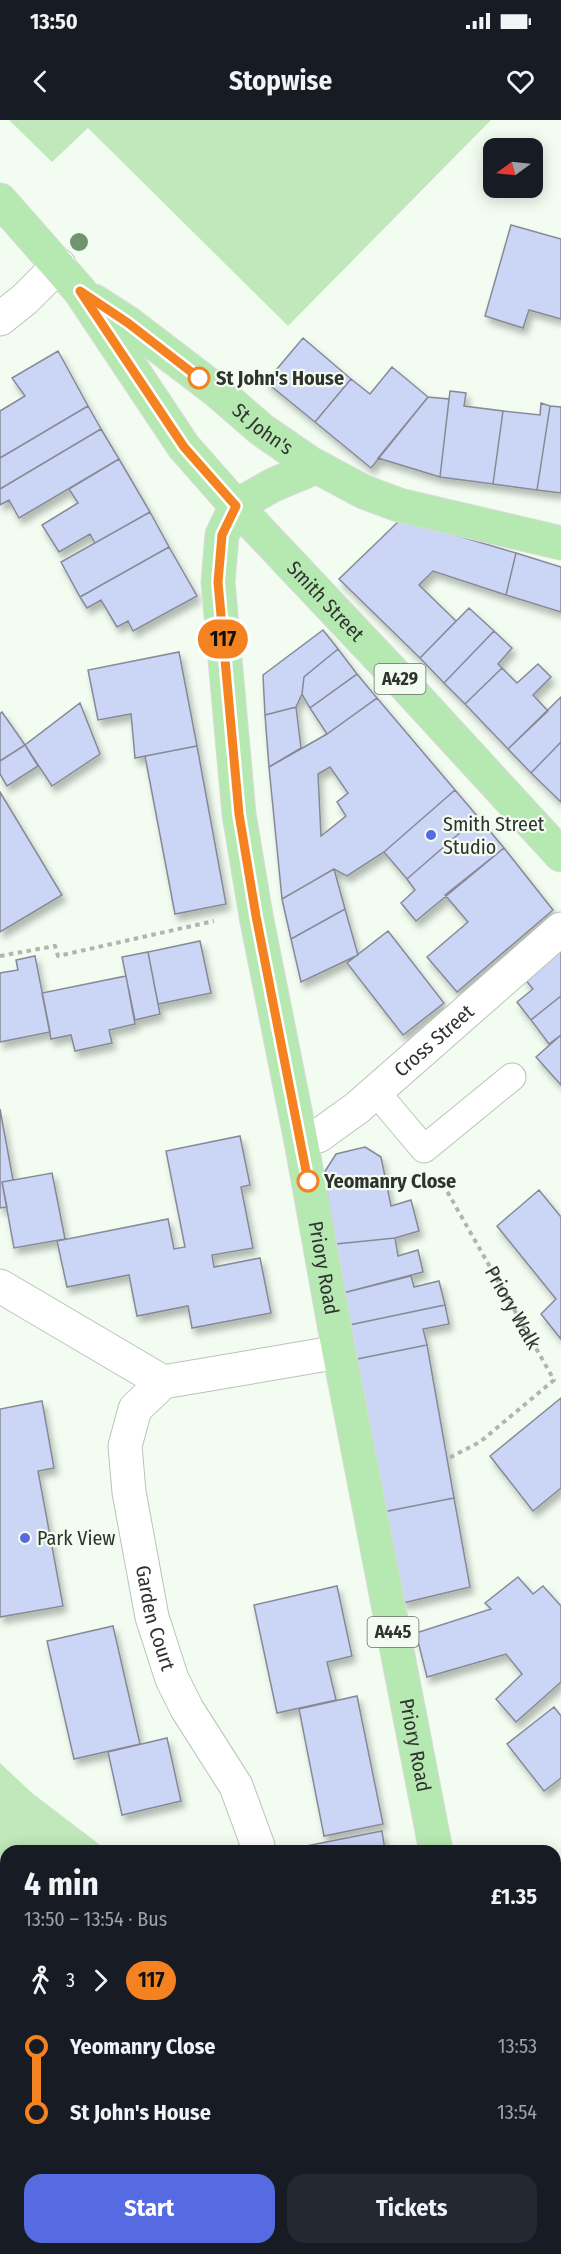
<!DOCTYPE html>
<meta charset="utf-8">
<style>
:root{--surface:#171b24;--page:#242831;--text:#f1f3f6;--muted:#9ea1a6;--accent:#566be1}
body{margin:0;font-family:"Fira Sans Condensed",sans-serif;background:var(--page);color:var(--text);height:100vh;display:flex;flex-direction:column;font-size:22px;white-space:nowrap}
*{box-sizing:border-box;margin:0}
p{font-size:20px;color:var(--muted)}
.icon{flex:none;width:33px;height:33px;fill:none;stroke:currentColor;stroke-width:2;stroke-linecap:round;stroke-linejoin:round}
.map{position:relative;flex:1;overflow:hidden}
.panel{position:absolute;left:0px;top:1725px;width:561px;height:410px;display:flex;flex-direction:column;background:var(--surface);border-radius:18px 18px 0 0;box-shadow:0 3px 15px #0003}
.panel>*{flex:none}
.badge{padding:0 12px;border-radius:20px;font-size:21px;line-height:39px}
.needle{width:39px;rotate:255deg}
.controls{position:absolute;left:483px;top:18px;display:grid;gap:12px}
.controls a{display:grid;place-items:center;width:60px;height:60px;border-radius:12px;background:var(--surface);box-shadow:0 3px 15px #0003;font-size:30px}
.map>.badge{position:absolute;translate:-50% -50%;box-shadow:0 0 0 3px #fff}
.legs{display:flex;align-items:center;gap:9px;height:66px;padding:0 24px;font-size:20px}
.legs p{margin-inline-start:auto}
.overview{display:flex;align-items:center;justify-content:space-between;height:102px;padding:0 24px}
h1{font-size:33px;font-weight:700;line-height:45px}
.button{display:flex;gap:12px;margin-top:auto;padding:12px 24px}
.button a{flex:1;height:69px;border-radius:18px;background:var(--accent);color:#fff;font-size:24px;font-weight:700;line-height:69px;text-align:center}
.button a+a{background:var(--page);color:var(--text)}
ul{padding:0 24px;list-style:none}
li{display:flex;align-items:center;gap:21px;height:66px;font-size:22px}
li i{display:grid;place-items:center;width:9px;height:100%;margin:0 8px;background:currentColor}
li i::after{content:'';width:15px;height:15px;margin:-8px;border:4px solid;border-radius:50%;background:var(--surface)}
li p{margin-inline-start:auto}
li:first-child i{background:linear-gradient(#0000 50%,currentColor 0)}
li:last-child i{background:linear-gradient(currentColor 50%,#0000 0)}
.status{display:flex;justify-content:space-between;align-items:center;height:42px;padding:0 30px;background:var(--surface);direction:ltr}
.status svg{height:16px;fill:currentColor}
header{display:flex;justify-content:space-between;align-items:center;height:78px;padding:0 24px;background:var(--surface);font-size:27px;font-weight:700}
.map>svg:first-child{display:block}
.green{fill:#c0e8bb}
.forest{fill:#a7d1a3}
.building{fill:#cbd5f5;stroke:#878a96;stroke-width:1.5;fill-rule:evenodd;filter:url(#shadow)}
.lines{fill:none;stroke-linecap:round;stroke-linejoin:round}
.service-casing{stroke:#bac3b9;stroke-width:29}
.minor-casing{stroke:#bac3b9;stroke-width:35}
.primary-casing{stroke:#dadad9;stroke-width:35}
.path{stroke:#aeb6ad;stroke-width:4;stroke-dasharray:4.5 4.5;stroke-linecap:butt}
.service{stroke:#fff;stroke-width:27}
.minor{stroke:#fff;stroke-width:33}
.primary{stroke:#b6e8b2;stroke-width:33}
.tree{fill:#6f946e}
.line-1-casing{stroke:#fff;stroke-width:14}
.line-1{stroke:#f58220;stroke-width:9}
.stop-1-dot{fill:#fff;stroke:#f58220;stroke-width:3}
.poi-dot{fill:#566be1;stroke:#f2fcf1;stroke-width:2}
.labels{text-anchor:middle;stroke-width:4.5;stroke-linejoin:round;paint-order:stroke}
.shield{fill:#f2fcf1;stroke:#6a6f68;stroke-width:1.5}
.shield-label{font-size:18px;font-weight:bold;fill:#2f322e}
.stop-label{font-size:20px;font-weight:bold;fill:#2f322e;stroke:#f2fcf1;text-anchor:start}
.street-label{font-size:20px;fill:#2f322e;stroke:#f2fcf1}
.poi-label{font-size:20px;fill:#2f322e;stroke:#f2fcf1;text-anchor:start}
</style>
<div class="status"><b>13:50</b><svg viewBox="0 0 49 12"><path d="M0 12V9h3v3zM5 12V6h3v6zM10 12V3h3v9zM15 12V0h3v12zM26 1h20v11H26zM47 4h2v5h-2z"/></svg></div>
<header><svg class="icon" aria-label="back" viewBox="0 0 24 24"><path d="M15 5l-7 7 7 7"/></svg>Stopwise<svg class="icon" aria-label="heart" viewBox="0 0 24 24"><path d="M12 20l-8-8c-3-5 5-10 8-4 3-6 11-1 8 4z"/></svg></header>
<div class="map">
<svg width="561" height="2134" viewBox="0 0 561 2134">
<defs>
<filter id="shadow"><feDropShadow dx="3.5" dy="6" stdDeviation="3" flood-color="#0004"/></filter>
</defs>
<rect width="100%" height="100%" fill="#f2fcf1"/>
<path class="green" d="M9 0H491L288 206 88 8 52 42Z
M0 1643 32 1673 108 1731H6V2128L274 2129 273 2134H0Z"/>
<path class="forest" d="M274 2128H468L469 2134H273Z"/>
<path class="building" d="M511 105 561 119V199L529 190 523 208 485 196Z
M303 218 351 259 315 302 266 262Z
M58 231 88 286 0 338V291L25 276 12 258Z
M392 247 428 277 371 348 315 302 351 259 370 274Z
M450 271 466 273 464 286 503 291 493 364 440 357Z
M428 277 449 279 440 357 378 338Z
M541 283 550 286 537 370 493 364 503 291 540 295Z
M88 286 101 309 0 369V338Z
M550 286 561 287V373L537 370Z
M101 309 119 339 19 398 9 380 0 385V369Z
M119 339 150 392 95 423 90 414 59 432 42 405 78 383 69 369Z
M150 392 169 427 80 477 61 442Z
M401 399 516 433 506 475 433 451 419 465 456 501 420 538 339 459Z
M169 427 197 476 133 511 128 501 117 507 101 480 87 488 80 477Z
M516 433 561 447V492L506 475Z
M469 488 494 511 444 563 420 538Z
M323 510 338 529 304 557 302 574 296 587 265 595 263 555Z
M494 511 512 528 498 544 502 548 465 584 444 563Z
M338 529 357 554 310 588 302 574 304 557Z
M179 532 197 626 135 638 131 594 98 600 88 550Z
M538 544 551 557 533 575 548 591 508 629 465 584 502 548 517 563Z
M357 554 377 578 327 614 310 588Z
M561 577V622L531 653 508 629Z
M377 578 455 670 384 732 347 756 334 749 282 779 269 647 327 614ZM330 647 348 673 337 682 346 696 321 716 318 654Z
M80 583 100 634 52 666 25 625Z
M296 587 301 628 269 647 265 595Z
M2 592 25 625 0 641V594Z
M561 622V682L531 653Z
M25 625 38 646 7 666 0 654V641Z
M197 626 226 784 175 794 145 636Z
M455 670 478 697 407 759 384 732Z
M0 672 62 775 0 812Z
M478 697 504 728 416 801 401 783 415 770 407 759Z
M504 728 553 790 457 872 427 837 468 802 445 775Z
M334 749 345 789 291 819 282 779Z
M345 789 358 835 301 862 291 819Z
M388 811 444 883 403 915 347 843Z
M200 821 211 873 158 884 148 832Z
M561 828V876L531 900 517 882 533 869 524 858Z
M148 832 160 894 135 900 122 837Z
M35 836 50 912 0 922V853L18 850 16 840Z
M126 856 135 904 109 910 112 923 75 931 71 915 51 919 42 873Z
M561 876V915L549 924 531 900Z
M561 915V965L536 937Z
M0 989 13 1060 2 1062 7 1087 0 1088Z
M240 1016 250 1065 241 1067 253 1128 212 1135 214 1147 260 1138 271 1193 192 1208 188 1186 137 1196 129 1155 67 1167 57 1121 168 1099 174 1129 185 1127 166 1031Z
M365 1027 381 1037 391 1086 411 1080 419 1111 395 1118 336 1124 324 1053 336 1034Z
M52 1053 65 1119 14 1128 2 1062Z
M539 1070 561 1097V1219L541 1194 556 1179 497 1106Z
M395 1118 398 1136 418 1130 423 1152 343 1173 336 1124Z
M411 1156 414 1167 439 1161 445 1185 349 1205 343 1173Z
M445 1185 449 1204 423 1209 427 1225 357 1239 349 1205Z
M427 1225 454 1378 383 1392 357 1239Z
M561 1278V1368L533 1391 490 1336Z
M42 1281 54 1348 38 1351 63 1486 0 1497V1289Z
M454 1378 470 1467 403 1483 383 1392Z
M518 1457 533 1474 543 1466 561 1486V1562L516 1602 496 1579 522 1554 506 1534 427 1557 416 1513 491 1489 485 1483Z
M337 1466 352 1536 327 1542 336 1580 277 1593 254 1485Z
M113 1506 140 1624 74 1639 47 1521Z
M357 1576 383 1704 324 1716 299 1589Z
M554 1587 561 1596V1658L544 1671 507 1624Z
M167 1618 181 1681 122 1695 108 1632Z
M382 1711 385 1731H302L301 1727Z
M561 1770V1840L555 1845V1776Z
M561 2080V2134H546L545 2128H555V2081Z"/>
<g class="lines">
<g class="service-casing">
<path id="service" d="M376 972 424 1029 512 957"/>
</g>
<g class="minor-casing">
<g id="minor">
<path d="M0 199 25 179 59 145"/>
<path id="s2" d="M301 1021 318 1016 357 988 561 809"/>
<path d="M0 1166 163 1262 339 1232"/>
<path id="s3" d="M163 1262 135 1289 125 1326 129 1372 152 1497 172 1559 187 1589 236 1666 258 1726"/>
</g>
</g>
<g class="primary-casing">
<g id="primary">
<path id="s4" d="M0 80 80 171 184 327 236 386 404 564 561 735"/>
<path id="s5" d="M94 181 128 203 217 271 262 310 310 343 364 372 399 385 561 423"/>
<path id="s6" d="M236 386 222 415 218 462 239 694 256 796 301 1021 339 1232 436 1731"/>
<path d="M236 386 273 365 316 347"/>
<path d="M512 2128 513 2134"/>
</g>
</g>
<g class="path">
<path d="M0 836 55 826 58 836 214 801"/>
<path id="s1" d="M443 1064 554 1260 480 1322 447 1339"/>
<path d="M0 1775 6 1781"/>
<path d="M209 2128 211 2134"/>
</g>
<use href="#service" class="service"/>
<use href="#minor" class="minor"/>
<use href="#primary" class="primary"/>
</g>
<circle class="tree" cx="79" cy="122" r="9"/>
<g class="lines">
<g class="line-1-casing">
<path id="line-1" d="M199 258 128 203 80 171 184 327 236 386 222 415 218 462 239 694 256 796 308 1061"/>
</g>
<use href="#line-1" class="line-1"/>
</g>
<g class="stop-1-dot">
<circle cx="199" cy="258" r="10"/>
<circle cx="308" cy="1061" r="10"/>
</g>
<g class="poi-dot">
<circle cx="431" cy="715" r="6"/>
<circle cx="25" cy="1418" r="6"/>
</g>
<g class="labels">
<g class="shield">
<rect x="374.5" y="544" width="51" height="30" rx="4.5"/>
<rect x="367.5" y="1497" width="51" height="30" rx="4.5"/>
</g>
<g class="shield-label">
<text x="400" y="565">A429</text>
<text x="393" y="1518">A445</text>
</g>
<g class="stop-label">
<text x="216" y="265">St John's House</text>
<text x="324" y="1068">Yeomanry Close</text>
</g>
<g class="street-label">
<text dy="7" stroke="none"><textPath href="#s5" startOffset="212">St John's</textPath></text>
<text dy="7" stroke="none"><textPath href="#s4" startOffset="518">Smith Street</textPath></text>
<text dy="7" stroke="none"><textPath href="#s2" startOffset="168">Cross Street</textPath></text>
<text dy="7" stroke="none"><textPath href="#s6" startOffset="774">Priory Road</textPath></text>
<text dy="7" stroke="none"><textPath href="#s1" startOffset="142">Priory Walk</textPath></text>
<text dy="7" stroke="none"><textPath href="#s3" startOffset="252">Garden Court</textPath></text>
<text dy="7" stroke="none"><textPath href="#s6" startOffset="1260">Priory Road</textPath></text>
</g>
<g class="poi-label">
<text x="443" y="711">Smith Street<tspan x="443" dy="23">Studio</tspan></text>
<text x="37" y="1425">Park View</text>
</g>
</g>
</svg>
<div class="controls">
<a><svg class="needle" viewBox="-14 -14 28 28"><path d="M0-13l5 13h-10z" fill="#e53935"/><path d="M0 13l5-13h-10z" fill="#9ea1a6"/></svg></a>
</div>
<b class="badge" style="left:223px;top:519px;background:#f58220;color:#111">117</b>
<section class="panel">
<div class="overview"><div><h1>4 min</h1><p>13:50 – 13:54 · Bus</p></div><b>£1.35</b></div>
<div class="legs"><svg class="icon" aria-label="walk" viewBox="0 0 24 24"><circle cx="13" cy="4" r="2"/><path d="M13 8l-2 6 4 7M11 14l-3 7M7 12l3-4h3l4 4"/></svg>3<svg class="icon" aria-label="forward" viewBox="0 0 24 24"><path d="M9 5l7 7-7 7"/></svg><b class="badge" style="background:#f58220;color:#111">117</b></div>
<ul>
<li><i style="color:#f58220"></i><b>Yeomanry Close</b><p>13:53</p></li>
<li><i style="color:#f58220"></i><b>St John's House</b><p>13:54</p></li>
</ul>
<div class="button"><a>Start</a><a>Tickets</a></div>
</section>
</div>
